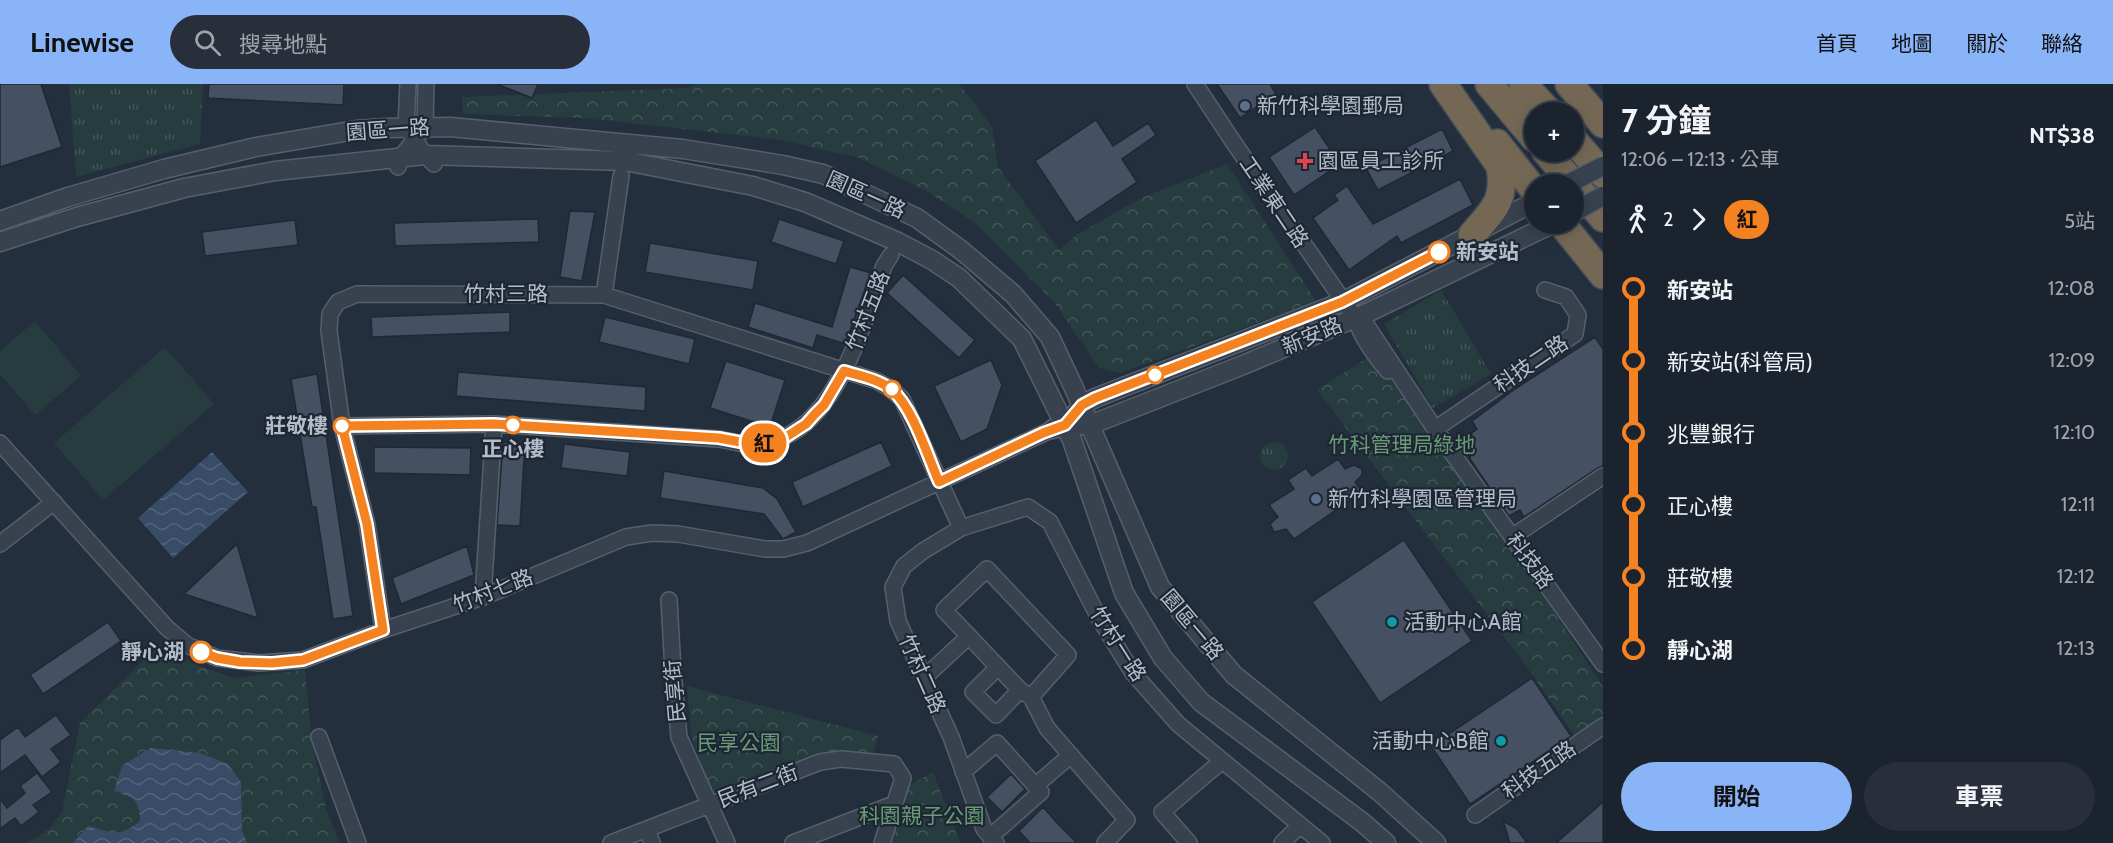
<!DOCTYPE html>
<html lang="zh-TW">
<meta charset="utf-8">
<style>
:root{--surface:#1b232e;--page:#282f3a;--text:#f1f3f6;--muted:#a0a4aa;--line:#39404a;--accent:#8ab4f8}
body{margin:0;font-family:Cabin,"Noto Sans TC",sans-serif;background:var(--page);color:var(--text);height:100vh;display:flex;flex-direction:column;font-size:22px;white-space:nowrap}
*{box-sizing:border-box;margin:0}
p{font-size:20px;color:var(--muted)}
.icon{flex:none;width:33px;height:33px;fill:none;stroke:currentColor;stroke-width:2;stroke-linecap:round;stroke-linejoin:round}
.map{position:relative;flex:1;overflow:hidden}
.side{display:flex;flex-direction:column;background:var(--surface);width:510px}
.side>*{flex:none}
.badge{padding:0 12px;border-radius:20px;font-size:21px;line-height:39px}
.buttons{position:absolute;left:1524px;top:18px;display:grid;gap:12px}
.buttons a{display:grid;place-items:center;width:60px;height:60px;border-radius:50%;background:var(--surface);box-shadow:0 3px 15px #0003,0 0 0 2px var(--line);font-size:30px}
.map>.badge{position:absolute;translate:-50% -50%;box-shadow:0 0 0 3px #fff}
.legs{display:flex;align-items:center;gap:9px;height:66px;padding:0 18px;font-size:20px}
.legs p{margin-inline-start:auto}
.headline{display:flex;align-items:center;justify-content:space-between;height:102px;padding:0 18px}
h1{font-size:33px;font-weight:700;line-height:45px}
.cta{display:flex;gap:12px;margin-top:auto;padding:12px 18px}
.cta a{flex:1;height:69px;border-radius:36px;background:var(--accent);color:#111;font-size:24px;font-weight:700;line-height:69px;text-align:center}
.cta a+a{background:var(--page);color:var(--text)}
ul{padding:0 18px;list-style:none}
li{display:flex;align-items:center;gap:21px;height:72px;font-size:22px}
li i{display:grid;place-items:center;width:9px;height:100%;margin:0 8px;background:currentColor}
li i::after{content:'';width:15px;height:15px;margin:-8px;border:4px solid;border-radius:50%;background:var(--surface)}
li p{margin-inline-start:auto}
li:first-child i{background:linear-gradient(#0000 50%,currentColor 0)}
li:last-child i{background:linear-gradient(currentColor 50%,#0000 0)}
header{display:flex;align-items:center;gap:36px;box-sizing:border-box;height:84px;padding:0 30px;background:var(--accent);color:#111}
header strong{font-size:28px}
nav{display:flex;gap:33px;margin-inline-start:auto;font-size:21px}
.search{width:420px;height:54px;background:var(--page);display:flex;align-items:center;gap:15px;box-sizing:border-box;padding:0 21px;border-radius:33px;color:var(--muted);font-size:22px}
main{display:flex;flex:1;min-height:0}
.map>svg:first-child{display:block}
.grass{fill:url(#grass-tufts)}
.park{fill:url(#park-crowns)}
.pitch{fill:#263c3f}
.water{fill:url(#water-waves)}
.building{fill:#455162;stroke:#1f2835;stroke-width:1.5}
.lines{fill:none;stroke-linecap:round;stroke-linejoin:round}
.minor-casing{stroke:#565f6c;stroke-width:18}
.tertiary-casing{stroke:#565f6c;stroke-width:21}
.motorway-casing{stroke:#434c59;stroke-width:30}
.minor{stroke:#38414e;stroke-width:15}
.tertiary{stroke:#38414e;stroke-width:18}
.motorway{stroke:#746855;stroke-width:27}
.tertiary-bridge-casing{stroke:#565f6c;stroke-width:21;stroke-linecap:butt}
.tertiary-bridge{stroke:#38414e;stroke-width:18}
.line-1-casing{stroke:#fff;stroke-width:14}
.line-1{stroke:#f58220;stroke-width:9}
.service-dot{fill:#5c6f8a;stroke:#1d2633;stroke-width:2}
.health-dot{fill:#e0444e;stroke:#1d2633;stroke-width:2}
.stop-1-dot{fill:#fff;stroke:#f58220;stroke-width:3}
.culture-dot{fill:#0f9aa8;stroke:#1d2633;stroke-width:2}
.labels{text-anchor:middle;stroke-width:4.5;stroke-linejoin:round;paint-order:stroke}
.poi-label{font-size:21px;fill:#b4bcc9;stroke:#1d2633;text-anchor:start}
.street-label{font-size:21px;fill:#b4bcc9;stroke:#1d2633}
.stop-label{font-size:21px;font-weight:bold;fill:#b4bcc9;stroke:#1d2633;text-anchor:end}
.park-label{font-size:21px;fill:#6b9a76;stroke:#1d2633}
</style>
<header>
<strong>Linewise</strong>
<div class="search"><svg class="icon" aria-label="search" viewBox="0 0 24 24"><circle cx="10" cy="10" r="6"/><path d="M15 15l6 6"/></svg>搜尋地點</div>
<nav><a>首頁</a><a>地圖</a><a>關於</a><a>聯絡</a></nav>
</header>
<main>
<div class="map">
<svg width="1603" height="759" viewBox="0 0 1603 759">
<defs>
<pattern id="grass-tufts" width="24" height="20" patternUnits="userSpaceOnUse" patternTransform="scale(1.5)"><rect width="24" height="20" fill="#263c3f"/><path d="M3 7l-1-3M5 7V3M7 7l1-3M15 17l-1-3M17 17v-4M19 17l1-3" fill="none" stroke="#435659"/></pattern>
<pattern id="park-crowns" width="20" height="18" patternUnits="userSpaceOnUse" patternTransform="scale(1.5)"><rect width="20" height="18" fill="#263c3f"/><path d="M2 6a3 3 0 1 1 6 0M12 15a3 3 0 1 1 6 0" fill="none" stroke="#435659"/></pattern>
<pattern id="water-waves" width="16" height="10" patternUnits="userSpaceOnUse" patternTransform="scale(1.5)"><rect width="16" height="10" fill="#394c67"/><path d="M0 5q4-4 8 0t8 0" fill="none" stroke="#53647b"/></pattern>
</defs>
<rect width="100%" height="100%" fill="#242f3e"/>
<path class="grass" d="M69 0H203L200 60 76 93Z
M1441 206 1491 290 1433 324 1384 240Z
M1260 372a14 14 0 1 1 28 0a14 14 0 1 1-28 0Z"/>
<path class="park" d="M694 0H959L992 43 998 83 1059 166 1078 150 1141 114 1227 80 1316 217 1121 289 1099 284 1054 218 975 139 928 108 859 74 781 56 583 34 463 30 462 13 689 4Z
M1373 270 1435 345 1603 603V642L1579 658 1526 582 1317 306Z
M159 561 196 581 235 594 305 586 312 658 326 725 340 759H28L49 745 62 728 80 639Z
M687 602 878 652 873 671 712 715 691 650Z
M933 688 960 759H885L904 704Z"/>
<path class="pitch" d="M35 237 81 292 35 331 0 290V267Z
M165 263 214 320 103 416 54 359Z"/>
<path class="water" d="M212 368 248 408 173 474 138 434Z
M151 664 200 669 228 680 241 698 242 746 247 759H73L88 742C113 749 118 754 140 737 140 715 133 713 114 707L122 682Z"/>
<path class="building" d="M0 0H41L62 63 0 83Z
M209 0H344L343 21 208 14Z
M497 0H538L532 14Z
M1217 0H1270L1276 10 1240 34Z
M1096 36 1113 62 1148 39 1156 51 1122 75 1137 98 1076 139 1035 77Z
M1315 43 1340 80 1294 111 1269 73Z
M1442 45 1453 67 1378 106 1366 84Z
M1460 95 1473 121 1401 159 1397 152 1349 186 1313 134 1338 116 1334 111 1347 102 1373 140Z
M570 127 595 128 582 197 560 193Z
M538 135 539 158 395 162 394 139Z
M779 135 844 157 836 180 771 158Z
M295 136 298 161 205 172 202 148Z
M650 159 758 177 753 206 645 188Z
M850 183 871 189 845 260 817 251 813 264 748 243 755 219 832 243Z
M903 191 975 256 959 274 887 209Z
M510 228V248L372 253 371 233Z
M605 233 695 255 689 280 599 258Z
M1595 253 1603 265V382L1598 384 1524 433 1520 426 1509 432 1470 375 1472 349 1477 345 1472 337 1515 305Z
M991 276 1002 301 987 345 961 358 934 302Z
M726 277 785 296 770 343 710 324Z
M458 288 646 303 645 327 456 312Z
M317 290 353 532 333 535 316 423H312L291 295Z
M503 358 525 359 520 442 497 441Z
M881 358 892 382 803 423 792 398Z
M564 360 630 368 627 392 561 384Z
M374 363 471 364 470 391 374 389Z
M1338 375 1345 385 1354 381 1362 385V391L1355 398 1362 408 1294 455 1286 445 1274 448 1270 440 1278 433 1269 421 1294 405 1288 396 1306 384 1312 392Z
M664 387 763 404 777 415 796 448 783 455 764 430 660 414Z
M1404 456 1472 557 1380 619 1312 518Z
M237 460 258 534 184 510Z
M467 462 474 491 401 520 392 494Z
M108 538 121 557 43 610 30 591Z
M1532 594 1571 652 1470 720 1431 662Z
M56 631 71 651 51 665 61 678 42 693 25 671 0 689V656L18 643 25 653Z
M37 689 52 708 33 721 39 728 21 742 15 734 0 745V715L7 724 25 709 20 702Z
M1011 690 1025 705 1002 728 987 713Z
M1603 718V759H1556Z
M1043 723 1057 739 1077 759H1030L1019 747Z
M1503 737 1517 745 1527 759H1510Z"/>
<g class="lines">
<g class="minor-casing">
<path id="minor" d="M408 0 406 43 425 71 434 80
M1195 0 1234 59 1355 234C1362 254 1374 271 1388 287
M398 83 400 74 425 43 426 0
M604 211 621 92
M1355 234 1367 242 1435 345 1603 580
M342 342 494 340 719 355C730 357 744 361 755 361 761 361 768 358 773 357 838 340 863 238 884 182L891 171
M1435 345 1575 250 1578 231 1566 213 1545 206
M0 359 167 544 187 561 217 574 259 579 303 576 383 546 483 513 626 453 652 449 678 450 765 465H783L807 459 1053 345
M1512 453 1603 392
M0 460 54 418
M987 485 1068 571 1031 613 1020 606 944 526Z
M483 513 494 340
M669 516 673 587 679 653 727 759
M383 546 367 440 342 342 329 247 330 230 338 218 357 210 604 211 877 297 891 305 902 315 961 444
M998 583 973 608 996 631 1020 606
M924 594 969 552
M1031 613 1047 644 1127 736 1105 759
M319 653 358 759
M963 688 997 659 1041 708 990 753
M1035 702 1071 671
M1475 731 1603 642
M647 745 652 759
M611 759 820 678 841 675 894 680 903 694 882 759
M793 759 894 720
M996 759 984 745 951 653 898 537 893 503 904 482 923 467 961 444 1028 423 1050 438 1099 534 1133 589 1178 640 1322 759
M1189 759 1162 728 1222 677
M1282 759 1300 741"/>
</g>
<g class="tertiary-casing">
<path id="tertiary" d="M0 137 68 113 164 85 256 63 356 46 385 44 450 43 683 65 783 81 823 90 917 134 961 166 1013 210 1050 253 1073 302 1160 503 1234 591 1381 709 1436 759
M0 158 77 133 184 104 275 87 425 71 625 77 753 102 805 118 898 158 932 176 959 194 1022 255 1072 356 1124 509 1163 574 1201 618 1362 738 1386 759
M1075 330 1082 321 1095 314 1342 218 1534 118
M1053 345 1065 341H1090L1243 281 1367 229 1552 140"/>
</g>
<g class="motorway-casing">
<path id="motorway" d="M1443 0 1500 82C1506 118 1493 126 1472 151
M1489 0 1534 54
M1523 0 1549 28
M1569 0 1603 40
M1574 57 1603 90
M1497 59 1534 106
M1546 68 1603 134
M1562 140 1603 191"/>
</g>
<use href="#minor" class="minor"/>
<use href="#tertiary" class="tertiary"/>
<use href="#motorway" class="motorway"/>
<g class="tertiary-bridge-casing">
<path id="tertiary-bridge" d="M1568 100 1603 82
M1574 128 1603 112"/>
</g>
<use href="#tertiary-bridge" class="tertiary-bridge"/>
</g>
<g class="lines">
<g class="line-1-casing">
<path id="line-1" d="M201 568 217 574 240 578 272 579 303 576 383 546 367 440 342 342 494 340 719 354 756 361 786 353 806 340 815 330 824 321 844 287C860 292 879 295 892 306 912 322 928 373 939 398L1043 349 1065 341 1082 321 1095 314 1342 218 1439 168"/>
</g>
<use href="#line-1" class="line-1"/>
</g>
<g class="service-dot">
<circle cx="1245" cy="22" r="6"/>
<circle cx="1316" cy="415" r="6"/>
</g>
<path class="health-dot" d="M1302 68h6v6h6v6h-6v6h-6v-6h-6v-6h6z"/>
<g class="stop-1-dot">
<circle cx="1439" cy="168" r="10"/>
<circle cx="1155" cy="291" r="8"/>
<circle cx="892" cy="305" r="8"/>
<circle cx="513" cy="341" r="8"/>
<circle cx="342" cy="342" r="8"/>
<circle cx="201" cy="568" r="10"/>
</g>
<g class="culture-dot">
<circle cx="1392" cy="538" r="6"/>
<circle cx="1501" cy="657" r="6"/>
</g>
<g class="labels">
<g class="poi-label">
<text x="1257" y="29">新竹科學園郵局</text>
<text x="1318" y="84">園區員工診所</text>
<text x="1328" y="422">新竹科學園區管理局</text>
<text x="1404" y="545">活動中心A館</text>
<text x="1489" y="664" text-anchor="end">活動中心B館</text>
</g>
<g class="street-label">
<text transform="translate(388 46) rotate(-4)" y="7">園區一路</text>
<text transform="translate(866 111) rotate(24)" y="7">園區一路</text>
<text transform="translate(1274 118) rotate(56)" y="7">工業東二路</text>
<text x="506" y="217">竹村三路</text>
<text transform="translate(868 227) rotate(-69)" y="7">竹村五路</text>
<text transform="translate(1312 252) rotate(-23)" y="7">新安路</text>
<text transform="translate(1531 280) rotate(-34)" y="7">科技二路</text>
<text transform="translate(1530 477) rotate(54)" y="7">科技路</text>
<text transform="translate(493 507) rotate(-21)" y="7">竹村七路</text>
<text transform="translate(1192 541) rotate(50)" y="7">園區一路</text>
<text transform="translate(1118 560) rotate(57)" y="7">竹村一路</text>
<text transform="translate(922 590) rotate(66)" y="7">竹村二路</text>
<text transform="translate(675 607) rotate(-95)" y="7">民享街</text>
<text transform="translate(1539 686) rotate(-35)" y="7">科技五路</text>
<text transform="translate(758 702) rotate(-21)" y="7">民有二街</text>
</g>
<g class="stop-label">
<text x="1456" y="175" text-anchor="start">新安站</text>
<text x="328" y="349">莊敬樓</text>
<text x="513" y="372" text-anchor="middle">正心樓</text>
<text x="184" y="575">靜心湖</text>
</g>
<g class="park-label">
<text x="1402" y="368">竹科管理局綠地</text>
<text x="739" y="666">民享公園</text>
<text x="922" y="739">科園親子公園</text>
</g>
</g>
</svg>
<div class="buttons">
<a>+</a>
<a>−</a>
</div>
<b class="badge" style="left:764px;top:359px;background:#f58220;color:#111">紅</b>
</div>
<section class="side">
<div class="headline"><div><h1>7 分鐘</h1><p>12:06 – 12:13 · 公車</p></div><b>NT$38</b></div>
<div class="legs"><svg class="icon" aria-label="walk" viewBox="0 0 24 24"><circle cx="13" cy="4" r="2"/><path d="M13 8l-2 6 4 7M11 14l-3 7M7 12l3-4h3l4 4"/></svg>2<svg class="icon" aria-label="forward" viewBox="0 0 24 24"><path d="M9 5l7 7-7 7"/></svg><b class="badge" style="background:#f58220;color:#111">紅</b><p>5站</p></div>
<ul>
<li><i style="color:#f58220"></i><b>新安站</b><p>12:08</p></li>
<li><i style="color:#f58220"></i><span>新安站(科管局)</span><p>12:09</p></li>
<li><i style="color:#f58220"></i><span>兆豐銀行</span><p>12:10</p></li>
<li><i style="color:#f58220"></i><span>正心樓</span><p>12:11</p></li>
<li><i style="color:#f58220"></i><span>莊敬樓</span><p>12:12</p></li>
<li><i style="color:#f58220"></i><b>靜心湖</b><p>12:13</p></li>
</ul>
<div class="cta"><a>開始</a><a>車票</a></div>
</section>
</main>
